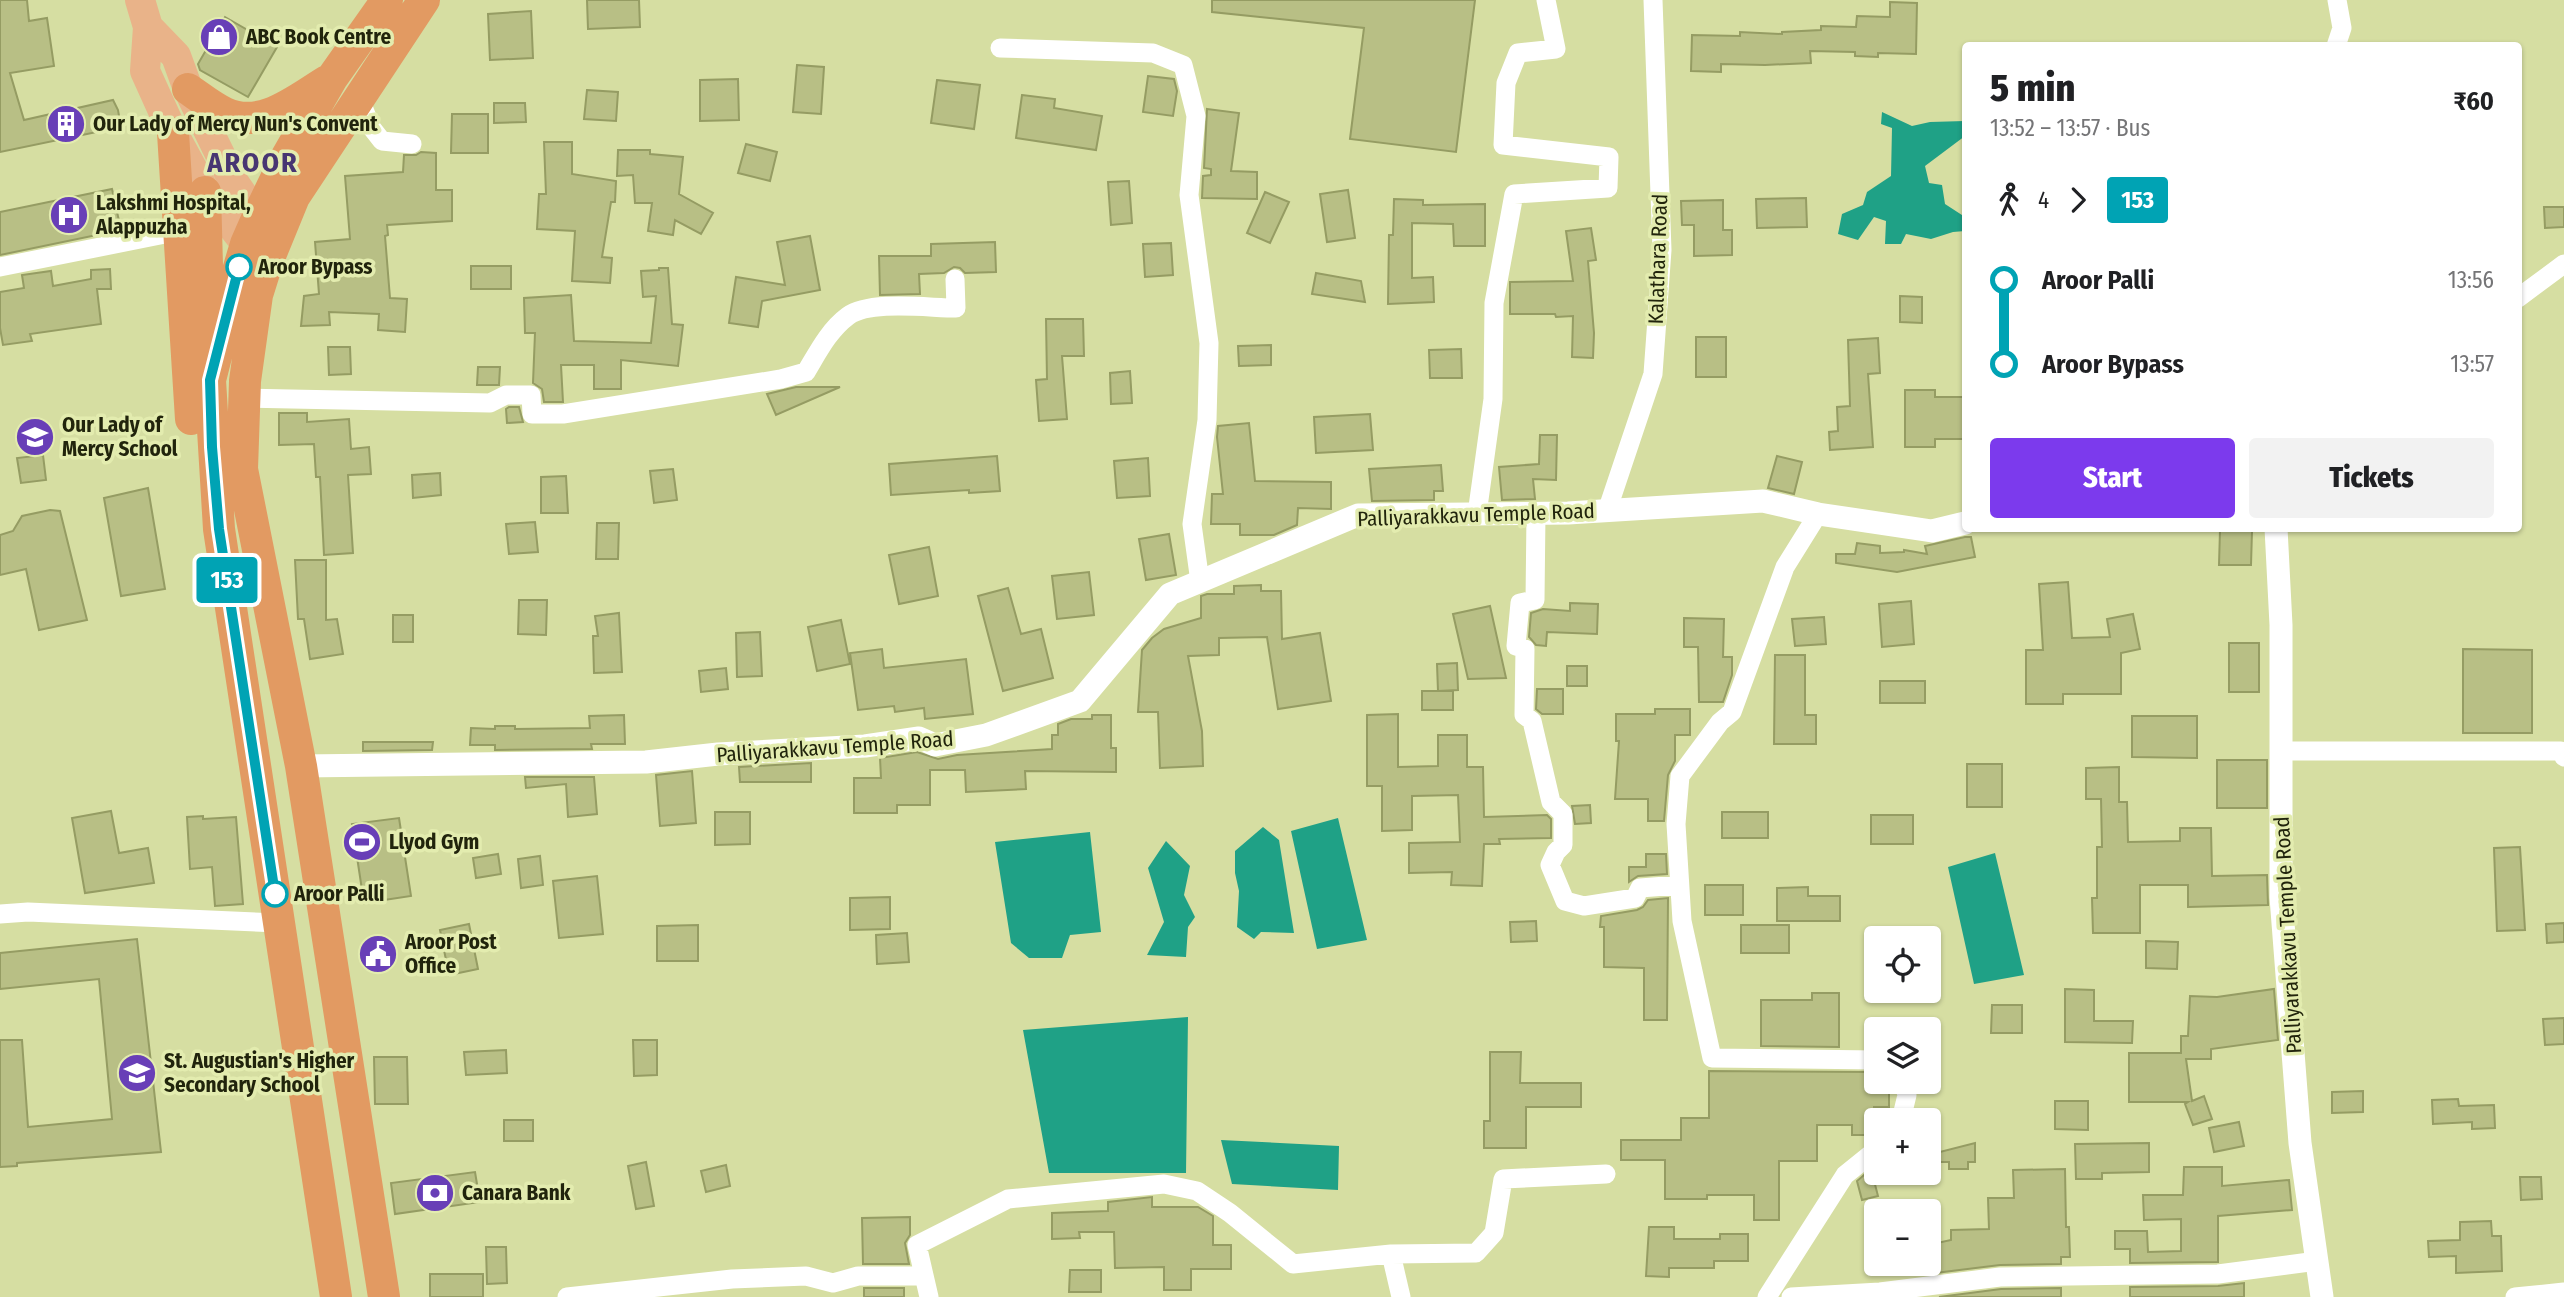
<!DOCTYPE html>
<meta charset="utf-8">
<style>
:root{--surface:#fff;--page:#f2f2f2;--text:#202124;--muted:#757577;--accent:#7c3aed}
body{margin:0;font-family:"Fira Sans Condensed",sans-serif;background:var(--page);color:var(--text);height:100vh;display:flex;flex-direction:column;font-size:26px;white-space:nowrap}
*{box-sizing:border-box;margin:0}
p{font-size:23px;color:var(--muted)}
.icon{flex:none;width:38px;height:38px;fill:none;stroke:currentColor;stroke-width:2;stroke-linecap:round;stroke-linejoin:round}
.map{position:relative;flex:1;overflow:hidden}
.panel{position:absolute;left:1962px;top:42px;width:560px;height:490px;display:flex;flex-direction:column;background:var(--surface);border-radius:7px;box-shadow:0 2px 5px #0004}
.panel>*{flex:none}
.badge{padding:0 14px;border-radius:5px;font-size:24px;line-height:46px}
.fabs{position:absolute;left:1864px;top:926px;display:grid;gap:14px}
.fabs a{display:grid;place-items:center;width:77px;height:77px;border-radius:7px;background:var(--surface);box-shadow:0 2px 5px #0004;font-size:35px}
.map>.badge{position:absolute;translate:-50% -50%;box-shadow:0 0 0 4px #fff}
.legs{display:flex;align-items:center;gap:10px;height:77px;padding:0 28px;font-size:23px}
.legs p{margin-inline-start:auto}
.overview{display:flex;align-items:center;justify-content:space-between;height:119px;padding:0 28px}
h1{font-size:38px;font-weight:800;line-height:52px}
.action{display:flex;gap:14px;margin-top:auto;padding:14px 28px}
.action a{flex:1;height:80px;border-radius:7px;background:var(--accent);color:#fff;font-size:28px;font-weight:800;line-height:80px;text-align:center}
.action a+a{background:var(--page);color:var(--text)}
ul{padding:0 28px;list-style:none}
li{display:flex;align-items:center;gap:24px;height:84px;font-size:26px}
li i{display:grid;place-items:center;width:10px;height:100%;margin:0 9px;background:currentColor}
li i::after{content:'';width:18px;height:18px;margin:-9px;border:5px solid;border-radius:50%;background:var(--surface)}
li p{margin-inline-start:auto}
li:first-child i{background:linear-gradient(#0000 50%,currentColor 0)}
li:last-child i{background:linear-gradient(currentColor 50%,#0000 0)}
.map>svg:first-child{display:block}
.water{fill:#1fa186}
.building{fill:#b8bf85;stroke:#959c63;stroke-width:2}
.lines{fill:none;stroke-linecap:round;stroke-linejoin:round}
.minor{stroke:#fff;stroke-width:19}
.tertiary{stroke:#fff;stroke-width:23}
.primary{stroke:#e9b389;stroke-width:30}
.trunk{stroke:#e29a62;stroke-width:32}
.line-1-casing{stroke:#fff;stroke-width:16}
.line-1{stroke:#00a3b4;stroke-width:10}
.stop-1-dot{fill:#fff;stroke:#00a3b4;stroke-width:3.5}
.labels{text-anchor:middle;stroke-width:7;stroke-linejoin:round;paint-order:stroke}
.poi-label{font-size:21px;font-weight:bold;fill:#21240c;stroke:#e3ecaf;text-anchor:start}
.street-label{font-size:21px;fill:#21240c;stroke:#e3ecaf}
.stop-label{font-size:21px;font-weight:bold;fill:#21240c;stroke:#e3ecaf;text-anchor:start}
.district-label{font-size:28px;font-weight:bold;letter-spacing:2px;fill:#473672;stroke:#e3ecaf}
</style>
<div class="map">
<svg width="2564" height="1297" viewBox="0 0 2564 1297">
<rect width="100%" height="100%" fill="#d6dea2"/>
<path class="water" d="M1882 112 1912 126 1930 122 1965 121V136L1925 166 1929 183 1942 185 1945 204 1965 217V231L1953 232 1931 239 1906 234 1901 244H1885L1886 221 1874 217 1858 240 1838 234 1842 214 1863 205 1867 192 1891 176 1892 128 1881 124Z
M1338 818 1367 940 1317 949 1291 831Z
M1263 827 1279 840 1294 933 1261 932 1254 939 1237 927 1239 891 1235 873V851Z
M1090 832 1101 932 1070 935 1062 958H1029L1011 943 995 842Z
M1166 841 1190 866 1184 895 1195 917 1188 927 1186 957 1147 955 1164 922 1148 868Z
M1995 853 2024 975 1974 984 1948 867Z
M1188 1017 1186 1173H1049L1023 1030Z
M1221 1140 1339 1146 1338 1190 1232 1184Z"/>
<path class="building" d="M0 0H27L29 21 47 18 54 66 10 73 24 120 113 100 118 110 121 127 0 152Z
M587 0H639L640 27 588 29Z
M1212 0H1475L1456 152 1350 139 1364 28 1212 12Z
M1890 2 1917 3 1916 54 1878 53V57L1855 56V52L1810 51 1811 63 1765 65 1721 64V72L1691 71 1692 35 1740 36V32L1782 34V32L1821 30V26L1856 27 1857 16 1890 17Z
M531 11 533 58 490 60 488 14Z
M225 17 277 47 248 97 200 70 198 64Z
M797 65 824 67 821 114 793 112Z
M1148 76 1174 79 1177 91 1173 116 1143 112Z
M738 79 739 120 700 121V80Z
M937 80 980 85 974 129 931 123Z
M587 90 618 92 616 121 584 119Z
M1022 95 1055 99 1054 108 1102 116 1096 150 1016 138Z
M494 103H525L526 122 494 123Z
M1207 109 1239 113 1231 171 1257 172V199L1202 198 1203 176 1211 175V169L1204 168Z
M452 114H488V153H451Z
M544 142H572V174L616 181 615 202H611L602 257 612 258 610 283 572 281 575 231 537 229 539 194H546Z
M746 144 777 152 770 181 738 173Z
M618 150H650V154L683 157 679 194 713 213 701 234 675 220 673 235 648 231 652 203H635L633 175 617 176Z
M421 152 436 153V190H452V221L387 225 388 235 385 236 390 298 407 299 405 332 378 330 379 314 329 312 330 325 301 326 304 296 319 294 315 242 350 239 345 176 403 172 404 155H416Z
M1129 181 1132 223 1111 225 1108 182Z
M112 189 121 230 0 255V212Z
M1348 190 1355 238 1327 242 1320 194Z
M1265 192 1289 202 1270 243 1247 233Z
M1806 198 1807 227 1757 228 1756 199Z
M1394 199 1423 200V205L1485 204V246H1454L1453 224 1412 223V278L1433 277 1434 302 1388 304 1389 235H1393Z
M1723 200V230H1732V255L1694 256V225H1682L1681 201Z
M2544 207H2564V227L2545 228Z
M1591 228 1596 260 1588 261 1594 333 1593 358 1572 357 1573 316 1556 317 1555 314H1510V282L1573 281 1566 231Z
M810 236 820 290 762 301 758 327 729 323 736 277 785 285 777 242Z
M995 242 996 272 965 273 960 268 954 267 944 273 919 274 920 294 880 295 879 256H931V244Z
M1171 243 1173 275 1145 277 1143 244Z
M471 266H511V289H471Z
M659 268H668L672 324 683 325 678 366 621 360V389H594V365H561L563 402H544L542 389 533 383 535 333H525L524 298 571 295 574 341 651 343 656 296 643 297 641 271 659 270Z
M110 269 111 289H97L101 324 30 334 32 341 3 345 0 328V292L24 288 22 275 51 271 53 286 91 279V270Z
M1316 273 1361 281 1365 302 1312 294Z
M1900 296 1922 297V323L1900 322Z
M1046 319H1083L1084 356H1062L1067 419 1039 421 1036 380 1047 379Z
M1696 337H1726V377H1696Z
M1878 338 1880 373 1868 374 1873 447 1830 450 1829 432 1838 431 1837 407 1850 406 1848 340Z
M1271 345V365L1239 366 1238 346Z
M328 347H350L351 374 329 375Z
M1461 349 1462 378H1430L1429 350Z
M478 367H500L499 385H477Z
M1130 371 1132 403 1111 404 1110 373Z
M796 387H840L776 415 767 394Z
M1905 390H1935V397H1965V439H1935V447H1905Z
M509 407H519L523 422 507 423 506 409Z
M279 413H307V422L349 419 351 449 369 447 371 474 348 475 353 553 324 555 320 477H316L314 444 279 445Z
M1370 414 1373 450 1316 453 1314 417Z
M1249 423 1255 481 1331 482V509L1298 508 1297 525 1274 535H1240V524H1211L1212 494H1223L1217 437 1218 426Z
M1540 435H1557L1556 480 1533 479 1535 499 1502 500 1499 467 1539 464Z
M43 455 46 480 21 483 17 458Z
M997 456 1000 491 969 493V490L891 495 889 464Z
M1777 456 1802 462 1794 494 1768 488Z
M1148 458 1150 496 1117 498 1114 461Z
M1441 465 1443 491H1434V500L1372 501 1369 469Z
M673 469 677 500 654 503 650 471Z
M440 473 441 495 413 498 412 475Z
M566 476 568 513H541V477Z
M148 488 165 589 121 596 104 498Z
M50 510 60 511 87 620 39 630 26 569 0 575V535L13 531 22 516Z
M535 522 538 552 509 554 506 524Z
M597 523H619L618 559H596Z
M2220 530 2252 531 2251 565H2219Z
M1169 534 1176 575 1146 580 1139 539Z
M1965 537H1971L1975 557 1897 572 1836 563V554H1855L1857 543 1880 546V553L1904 552V550L1927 554 1925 546Z
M929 547 938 596 899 604 889 555Z
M295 560H326V620L337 619 343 654 310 659 304 619H298Z
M1089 572 1094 615 1057 619 1052 576Z
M2068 582 2072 638 2110 637 2107 619 2133 614 2140 649 2121 653V694H2063V704H2026V650H2043L2039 584Z
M1261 585V591H1281L1282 639 1320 633 1331 701 1278 709 1267 637 1219 638V655L1188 656 1202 731 1203 766 1160 768 1158 712H1138L1142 650 1152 638 1164 629 1201 618V596L1207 594H1234V586Z
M1008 588 1021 634 1041 629 1053 678 1003 691 978 596Z
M519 600H547L546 635 518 634Z
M1911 601 1914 644 1882 647 1879 604Z
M1570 603 1598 604 1597 634 1547 632 1546 646 1536 645 1529 637 1531 613 1543 609 1570 611Z
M1490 606 1506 678 1468 679 1453 614Z
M619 613 622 672 594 673 593 636H598L595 616Z
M393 615H413V642H393Z
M1824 617 1826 644 1795 646 1792 619Z
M1684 618 1724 619 1723 657H1732V675L1723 702H1699L1698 647H1684Z
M841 620 850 664 817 671 808 627Z
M760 632 762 676 737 677 736 633Z
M2229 643H2259V692H2229Z
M882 649 884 668 966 659 973 714 925 719 924 708 895 712 894 706 858 710 850 653Z
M2463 649 2532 650V733H2463Z
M1775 655H1805V715H1816V744H1774Z
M1457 663 1458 690 1438 691 1437 664Z
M1567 666H1587V686H1567Z
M726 668 728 689 701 692 699 671Z
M1880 681H1925V703H1880Z
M1537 689H1563V714H1542L1536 709Z
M1422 691H1453V710H1422Z
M1655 709H1690V735H1675V761L1668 775 1664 821H1648V799H1615L1619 741H1616V714H1655Z
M1398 714V767L1438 766V735H1467V767H1483L1484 817 1547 815 1551 819V838L1499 839 1500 844H1484L1482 886 1451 885 1452 872 1409 873V843L1460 842 1458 795 1412 796V830L1382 831V786H1367V715Z
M624 715 625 744H591L592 749 495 750V745H470L471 728 495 729V726H515V729L590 728 589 716Z
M1092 715H1111V748H1116V772L1025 771 1026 789 966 792 965 770H930V805H897V813H854V778H881L880 758 917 752 938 759 957 755 1052 749V735H1058V724L1071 719H1092Z
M2132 716H2197V758L2132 757Z
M363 742H433L432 750 363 751Z
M2217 760H2267V808H2217Z
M811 763V782H740L739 767Z
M1967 764H2002V807H1967Z
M2119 767V802H2127L2128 842 2180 841V828H2211L2212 876 2267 875 2268 905 2188 907V885H2140V933H2093L2092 898H2097V847H2102L2101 799H2086V768Z
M692 771 696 823 660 826 656 775Z
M525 777H594L597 814 568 817 566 784 526 788Z
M1590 805 1591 823 1575 824 1572 806Z
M111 811 119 853 148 848 154 883 85 893 72 818Z
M715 812H750V844L715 845Z
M1722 812H1768V838H1722Z
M1871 815H1913V844H1871Z
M203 816V819L236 817 243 904 215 906 212 867 190 869 187 817Z
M399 818 411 896 364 903 352 824Z
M2520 847 2525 930 2497 931 2494 848Z
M498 854 501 874 476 878 473 858Z
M1646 854H1666L1667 874 1638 876 1629 882V867H1646Z
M540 856 543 885 521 888 518 859Z
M597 876 603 934 559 938 553 881Z
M1705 885H1743V915H1705Z
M1808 887V896H1840V921H1777V888Z
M890 897V929L850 930V898Z
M1668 898 1667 1020H1644V968L1604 967V927H1600L1601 916 1637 910 1643 907 1648 900Z
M1536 921 1537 941 1511 942 1510 922Z
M2564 923V942L2547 943 2546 924Z
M469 924 478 969 449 975 440 930Z
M698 925V961H657V926Z
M1741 925H1789V953H1741Z
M907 933 909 962 877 964 876 935Z
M137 939 161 1152 17 1163V1166L0 1167V1040H22L28 1127 112 1119 99 979 0 989V953Z
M2146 941 2178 942 2177 969 2146 968Z
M2065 989 2094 990V1021H2133L2132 1043 2065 1042Z
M2274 989 2278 1040 2211 1049V1059H2186L2192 1101 2204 1096 2212 1119 2193 1125 2185 1104 2188 1102H2129V1053H2181V1036H2188L2190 996 2217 997Z
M1812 993H1839V1047L1761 1046V1000H1812Z
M1992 1005H2022V1033H1991Z
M2564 1018V1044L2545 1045 2543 1019Z
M633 1040H657V1075L634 1076Z
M506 1050 507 1073 466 1075 464 1052Z
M1490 1052H1521L1520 1083H1581V1107H1526V1148H1484V1121H1490Z
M374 1057H407L408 1104H375Z
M1709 1071 1876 1072V1082H1889V1107H1874V1135H1852V1125H1817V1161H1779V1220H1754V1195H1707V1199H1665V1160H1621V1140H1681V1118H1709Z
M2363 1091V1112L2332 1113V1092Z
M2458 1099 2459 1106 2494 1105 2495 1128 2472 1129V1122L2433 1124 2432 1100Z
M2055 1101H2088V1130L2055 1129Z
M504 1120H533V1141H504Z
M2239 1122 2244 1146 2214 1152 2209 1128Z
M1975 1143V1162H1968V1169H1949V1162H1928V1155Z
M2149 1143V1172L2102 1173V1179H2076L2075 1144Z
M646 1162 654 1206 636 1209 628 1166Z
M726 1165 730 1186 706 1192 701 1171Z
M2184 1167H2222V1186L2289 1180 2292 1210 2218 1216V1262L2130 1263V1249H2115V1231H2147L2148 1252 2181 1251V1219L2144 1220 2143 1195H2183Z
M1871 1169 1878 1196 1862 1200 1857 1181Z
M2065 1169 2066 1227H2069L2070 1257H2061V1264L2000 1265 1935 1273V1268L1928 1269V1245L1951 1240V1230L1989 1229 1988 1198H2014L2013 1170Z
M475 1172 480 1202 395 1214 391 1183Z
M2520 1177H2541L2542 1199 2521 1200Z
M1152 1197V1207H1198L1213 1216V1245H1231V1269H1191V1290H1164V1267L1115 1268 1114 1232H1079L1080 1238 1052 1239V1213L1108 1211V1202Z
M910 1217V1235L905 1243 909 1264H863L862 1218Z
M2491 1221 2492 1236H2501L2502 1271 2456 1273V1256L2429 1257 2428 1241 2460 1240V1222Z
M1649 1227H1674V1239H1720V1234H1748V1261H1714V1268H1669V1277L1646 1276Z
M486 1247H506L507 1283 487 1284Z
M1070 1270H1101V1292H1069Z
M430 1274H483V1297H430Z
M2244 1283V1297H2130V1287L2218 1286Z
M864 1288H904V1297H864Z
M2061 1288V1297H1939L2001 1289Z"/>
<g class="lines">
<path class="minor" d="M2336 46 2342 28 2337 0
M1000 48 1153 53 1183 65 1196 116 1189 195 1209 343 1207 420 1192 524 1200 582
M359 97 371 127 382 141 412 144
M0 267 180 231
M2518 298 2564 264
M245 398 490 403 506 395H531L532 414H563L781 379 806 372C818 352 829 330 848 316 870 300 928 308 956 308L955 279
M1607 511 1653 374 1662 250 1653 0
M1477 514 1493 399 1494 303 1514 194 1608 188 1609 157 1503 145 1506 83 1518 53 1556 49 1546 0
M1536 514 1535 600 1520 603 1516 646 1525 649 1524 715 1532 721 1551 802 1563 814V845L1556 852 1550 865 1565 901 1584 906 1635 898 1640 888 1679 885
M1818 514 1785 567 1732 712 1720 722 1680 776 1676 824 1682 921 1712 1058 1876 1060
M2281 751H2561L2564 757
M0 914 28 912 279 923
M1901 1120 1907 1095 1903 1082
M1391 1254 1476 1253 1494 1233 1503 1179 1606 1174
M567 1297 732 1279 806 1276 833 1283 858 1276H924
M929 1297 917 1245 1008 1199 1164 1184 1197 1191 1230 1213 1293 1264 1391 1254 1401 1297
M1767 1297 1845 1175 1876 1150
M1791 1297 1880 1292 2000 1277 2218 1274 2317 1261
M2515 1297 2564 1292"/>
<path class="tertiary" d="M2276 528 2281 625V897L2300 1143 2322 1297
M301 766 646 762 718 754 865 746 919 738 935 745 986 735 1080 701 1170 594 1358 515 1568 513 1763 501 1818 514 1932 531 1965 523"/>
<path class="primary" d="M140 0 148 27 145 71 173 133 205 192 246 244 261 258
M148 27 176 56 188 89 233 181 258 217 272 232"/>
<path class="trunk" d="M188 89C200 97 212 107 225 113 262 130 297 99 327 81
M173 133 191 419
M205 192 209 340
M336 1297 219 529 210 380 235 281 246 244 260 212 286 158 332 78 387 0
M384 1297 301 766 242 469 245 381 257 295 267 263 294 197 424 0"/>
</g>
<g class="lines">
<g class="line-1-casing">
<path id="line-1" d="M239 267 210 380 212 447 219 529 275 894"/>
</g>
<use href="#line-1" class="line-1"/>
</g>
<defs>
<g id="shop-disc" transform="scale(2.0125)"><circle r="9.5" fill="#683fb7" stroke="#e3ecaf"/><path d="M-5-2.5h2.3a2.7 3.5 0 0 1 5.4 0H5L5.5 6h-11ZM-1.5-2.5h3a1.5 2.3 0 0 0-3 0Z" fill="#fff"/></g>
<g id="building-disc" transform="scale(2.0125)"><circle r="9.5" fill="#683fb7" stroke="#e3ecaf"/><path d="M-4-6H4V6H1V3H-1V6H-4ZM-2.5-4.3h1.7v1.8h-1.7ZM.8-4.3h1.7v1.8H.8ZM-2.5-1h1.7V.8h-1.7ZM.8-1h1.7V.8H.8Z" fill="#fff"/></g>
<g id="hospital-disc" transform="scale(2.0125)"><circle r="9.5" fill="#683fb7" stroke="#e3ecaf"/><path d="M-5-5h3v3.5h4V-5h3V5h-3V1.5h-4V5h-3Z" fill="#fff"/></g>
<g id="school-disc" transform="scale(2.0125)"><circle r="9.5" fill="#683fb7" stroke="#e3ecaf"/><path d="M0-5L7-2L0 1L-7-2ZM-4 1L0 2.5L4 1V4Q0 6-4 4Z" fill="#fff"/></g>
<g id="stadium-disc" transform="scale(2.0125)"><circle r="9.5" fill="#683fb7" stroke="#e3ecaf"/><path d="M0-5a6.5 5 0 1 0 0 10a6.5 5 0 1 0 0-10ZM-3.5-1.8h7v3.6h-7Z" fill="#fff"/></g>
<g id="civic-disc" transform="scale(2.0125)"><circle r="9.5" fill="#683fb7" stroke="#e3ecaf"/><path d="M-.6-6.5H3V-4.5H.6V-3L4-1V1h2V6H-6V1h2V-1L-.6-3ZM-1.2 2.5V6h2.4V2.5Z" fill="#fff"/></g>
<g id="bank-disc" transform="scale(2.0125)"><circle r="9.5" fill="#683fb7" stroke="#e3ecaf"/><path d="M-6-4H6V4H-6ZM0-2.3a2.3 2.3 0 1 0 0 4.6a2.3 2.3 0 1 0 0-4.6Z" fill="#fff"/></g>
</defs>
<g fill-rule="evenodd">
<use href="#shop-disc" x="219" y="37"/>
<use href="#building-disc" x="66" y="124"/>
<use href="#hospital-disc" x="69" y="215"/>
<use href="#school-disc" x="35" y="437"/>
<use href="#stadium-disc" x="362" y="842"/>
<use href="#civic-disc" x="378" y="954"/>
<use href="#school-disc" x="137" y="1073"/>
<use href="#bank-disc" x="435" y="1193"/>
</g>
<g class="stop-1-dot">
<circle cx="239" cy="267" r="12"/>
<circle cx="275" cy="894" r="12"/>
</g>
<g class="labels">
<g class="poi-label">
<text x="246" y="44">ABC Book Centre</text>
<text x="93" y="131">Our Lady of Mercy Nun's Convent</text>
<text x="96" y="210">Lakshmi Hospital,<tspan x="96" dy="24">Alappuzha</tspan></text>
<text x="62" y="432">Our Lady of<tspan x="62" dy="24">Mercy School</tspan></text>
<text x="389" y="849">Llyod Gym</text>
<text x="405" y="949">Aroor Post<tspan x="405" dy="24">Office</tspan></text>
<text x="164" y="1068">St. Augustian's Higher<tspan x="164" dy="24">Secondary School</tspan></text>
<text x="462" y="1200">Canara Bank</text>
</g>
<g class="street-label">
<text transform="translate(1658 259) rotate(-88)" y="7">Kalathara Road</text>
<text transform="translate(1476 515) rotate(-2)" y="7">Palliyarakkavu Temple Road</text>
<text transform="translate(835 747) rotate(-4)" y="7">Palliyarakkavu Temple Road</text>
<text transform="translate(2288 935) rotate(-93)" y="7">Palliyarakkavu Temple Road</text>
</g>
<g class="stop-label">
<text x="258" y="274">Aroor Bypass</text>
<text x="294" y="901">Aroor Palli</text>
</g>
<g class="district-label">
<text x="253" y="172">AROOR</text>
</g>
</g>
</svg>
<div class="fabs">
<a><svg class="icon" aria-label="locate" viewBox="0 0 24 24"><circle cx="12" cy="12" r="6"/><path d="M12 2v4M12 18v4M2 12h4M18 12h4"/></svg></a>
<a><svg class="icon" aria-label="layers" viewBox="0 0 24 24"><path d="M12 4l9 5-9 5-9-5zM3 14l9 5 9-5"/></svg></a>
<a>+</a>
<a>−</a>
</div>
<b class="badge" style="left:227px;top:580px;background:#00a3b4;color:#fff">153</b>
<section class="panel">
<div class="overview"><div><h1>5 min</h1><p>13:52 – 13:57 · Bus</p></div><b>₹60</b></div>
<div class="legs"><svg class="icon" aria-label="walk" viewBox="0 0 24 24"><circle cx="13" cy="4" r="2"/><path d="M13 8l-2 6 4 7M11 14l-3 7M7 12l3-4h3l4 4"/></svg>4<svg class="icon" aria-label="forward" viewBox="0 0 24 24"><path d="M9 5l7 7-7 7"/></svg><b class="badge" style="background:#00a3b4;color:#fff">153</b></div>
<ul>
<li><i style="color:#00a3b4"></i><b>Aroor Palli</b><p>13:56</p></li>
<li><i style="color:#00a3b4"></i><b>Aroor Bypass</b><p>13:57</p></li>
</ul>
<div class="action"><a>Start</a><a>Tickets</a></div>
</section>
</div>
